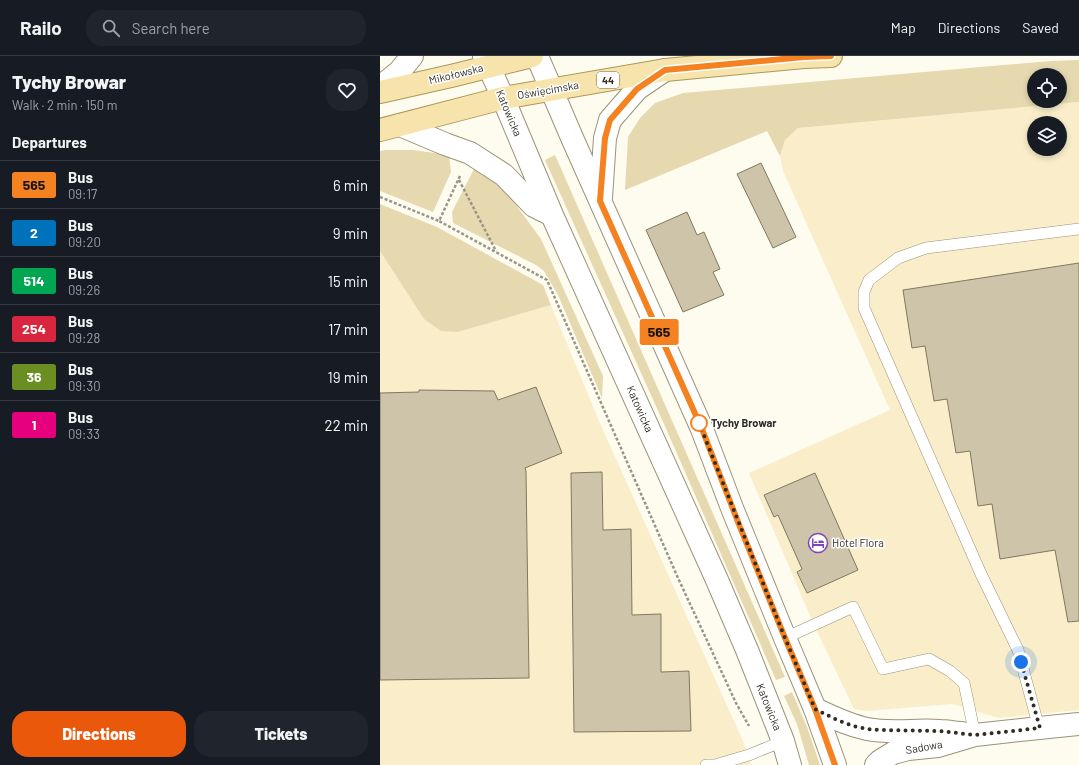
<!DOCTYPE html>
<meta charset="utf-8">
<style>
:root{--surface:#171b24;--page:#20242c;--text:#f1f3f6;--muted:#9ea1a6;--line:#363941;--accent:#ea580c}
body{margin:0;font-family:Barlow,sans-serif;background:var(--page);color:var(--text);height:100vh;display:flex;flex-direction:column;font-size:15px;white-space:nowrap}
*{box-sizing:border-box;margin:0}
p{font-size:13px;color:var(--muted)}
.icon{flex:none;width:22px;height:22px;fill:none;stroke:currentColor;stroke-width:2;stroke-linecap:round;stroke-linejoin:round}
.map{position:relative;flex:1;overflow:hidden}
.panel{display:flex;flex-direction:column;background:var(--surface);width:380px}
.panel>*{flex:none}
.badge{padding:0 8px;border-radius:3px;font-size:14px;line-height:26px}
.controls{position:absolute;left:647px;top:12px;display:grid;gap:8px}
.controls a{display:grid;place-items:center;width:40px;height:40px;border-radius:50%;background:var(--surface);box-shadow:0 2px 6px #0003;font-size:20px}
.you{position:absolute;width:20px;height:20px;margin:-10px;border:3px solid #fff;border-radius:50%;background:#1a73e8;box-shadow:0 0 0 6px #1a73e833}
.map>.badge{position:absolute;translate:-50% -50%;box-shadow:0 0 0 2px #fff}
h2{padding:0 12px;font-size:15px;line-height:36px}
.round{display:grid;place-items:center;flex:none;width:42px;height:42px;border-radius:16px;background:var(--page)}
.headline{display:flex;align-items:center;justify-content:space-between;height:68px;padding:0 12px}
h1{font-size:19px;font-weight:800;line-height:30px}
.action{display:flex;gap:8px;margin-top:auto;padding:8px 12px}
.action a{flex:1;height:46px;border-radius:16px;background:var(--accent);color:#fff;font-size:16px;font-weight:800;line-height:46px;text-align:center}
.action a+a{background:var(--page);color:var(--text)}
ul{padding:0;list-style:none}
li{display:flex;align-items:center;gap:12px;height:48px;padding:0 12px;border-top:1px solid var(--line)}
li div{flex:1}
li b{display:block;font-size:15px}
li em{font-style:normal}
li .badge{min-width:44px;font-weight:700;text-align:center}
header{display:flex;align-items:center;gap:24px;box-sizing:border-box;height:56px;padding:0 20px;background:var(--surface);border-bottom:1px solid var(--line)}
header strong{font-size:19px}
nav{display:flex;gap:22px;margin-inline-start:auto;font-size:14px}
.search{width:280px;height:36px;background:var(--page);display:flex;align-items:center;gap:10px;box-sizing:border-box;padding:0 14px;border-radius:16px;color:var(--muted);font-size:15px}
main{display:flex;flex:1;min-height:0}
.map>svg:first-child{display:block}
.built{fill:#faeeca;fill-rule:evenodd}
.green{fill:#e6d8af;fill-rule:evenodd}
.building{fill:#cdc4a9;stroke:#80785e}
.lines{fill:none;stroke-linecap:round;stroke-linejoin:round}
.service-casing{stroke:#9b9278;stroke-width:12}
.minor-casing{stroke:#9b9278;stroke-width:24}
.secondary-casing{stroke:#9b9278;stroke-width:24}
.primary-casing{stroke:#ad9858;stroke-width:24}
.path{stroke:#98958a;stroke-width:2.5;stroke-dasharray:3 2;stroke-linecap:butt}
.service{stroke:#fff;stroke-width:11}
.minor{stroke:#fff;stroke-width:22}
.secondary{stroke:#fff;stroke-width:22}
.primary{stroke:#f6e4ac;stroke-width:22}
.line-casing{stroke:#fff;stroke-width:9}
.line{stroke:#f58220;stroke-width:6}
.walk{stroke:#312d23;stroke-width:4;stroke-dasharray:0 7.2}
.stop-dot{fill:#fff;stroke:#f58220;stroke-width:2}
.labels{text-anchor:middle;stroke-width:3;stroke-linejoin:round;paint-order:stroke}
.shield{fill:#fff;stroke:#6f6c65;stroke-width:1}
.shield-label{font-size:10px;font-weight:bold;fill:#312d23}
.street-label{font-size:11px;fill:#312d23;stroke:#fff}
.stop-label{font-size:11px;font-weight:bold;fill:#312d23;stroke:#fff;text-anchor:start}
.poi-label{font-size:11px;fill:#312d23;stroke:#fff;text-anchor:start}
</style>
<header>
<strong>Railo</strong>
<div class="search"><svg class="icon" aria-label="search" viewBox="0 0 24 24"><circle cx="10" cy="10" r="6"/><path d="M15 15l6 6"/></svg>Search here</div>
<nav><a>Map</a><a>Directions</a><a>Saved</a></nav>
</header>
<main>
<section class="panel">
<div class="headline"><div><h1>Tychy Browar</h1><p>Walk · 2 min · 150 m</p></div><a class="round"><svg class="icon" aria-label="heart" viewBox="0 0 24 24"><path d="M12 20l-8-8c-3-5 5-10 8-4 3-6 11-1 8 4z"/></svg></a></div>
<h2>Departures</h2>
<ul>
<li><span class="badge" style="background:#f58220;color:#111">565</span><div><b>Bus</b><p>09:17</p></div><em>6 min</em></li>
<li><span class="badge" style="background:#0072bc;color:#fff">2</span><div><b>Bus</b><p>09:20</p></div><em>9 min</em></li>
<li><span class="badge" style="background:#00a651;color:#fff">514</span><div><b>Bus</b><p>09:26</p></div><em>15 min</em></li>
<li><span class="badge" style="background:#d7263d;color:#fff">254</span><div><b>Bus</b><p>09:28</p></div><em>17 min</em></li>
<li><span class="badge" style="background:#6b8e23;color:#fff">36</span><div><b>Bus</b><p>09:30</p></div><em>19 min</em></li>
<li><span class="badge" style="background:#e6007e;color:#fff">1</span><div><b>Bus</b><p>09:33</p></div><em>22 min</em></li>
</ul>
<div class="action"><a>Directions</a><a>Tickets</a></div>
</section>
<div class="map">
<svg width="699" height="709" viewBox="0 0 699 709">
<rect width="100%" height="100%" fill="#fefbef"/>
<path class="built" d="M699 46V654L619 662 572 648 487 655 474 653 434 569 369 417 510 354 403 115 400 100 405 84 418 72ZM654 67H680V93H654Z
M0 195 44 263 78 276 171 249 219 365 363 685 371 709H0Z"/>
<path class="green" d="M699 4V46L418 72 405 84 400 100 387 75 245 134 248 81 260 62 275 47 303 37 671 5ZM654 19H680V45H654Z
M6 94H33L69 99 71 116 53 156 0 135V95Z
M175 99 405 621 396 624 284 368 165 104Z
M95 111 108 119 120 131 136 149 161 183 223 320 222 342 178 239 164 215 156 209 73 167 72 156Z
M0 148 57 171 163 229 171 249 78 276 61 275 44 263 0 195Z
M412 636 427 671 440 709H429L417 668 404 640Z"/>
<path class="building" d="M381 107 416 181 393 192 357 118Z
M307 156 317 179 324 176 340 213 333 216 344 239 303 256 266 174Z
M699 207V565L688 566 675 494 620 503 612 448 598 450 590 395 576 397 567 343 554 345 545 290 532 292 523 234Z
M156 331 182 397 145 412 146 415 149 622 0 624V337L39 336V334L114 335 118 344Z
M222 416 223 474 251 473 252 559 281 558V616L309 615 311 675 194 676 191 417Z
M435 417 478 514 427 537 417 516 422 513 398 459 394 461 384 439Z"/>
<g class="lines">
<g class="service-casing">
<path id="service" d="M405 582 473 551 503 613 549 603 570 615 584 627 595 679
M659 672 638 594 601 518 484 252V236L489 224 518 202 546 192 699 173
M326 709H335L369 699 403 685"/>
</g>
<g class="minor-casing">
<path id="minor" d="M435 653C452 661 468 669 487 673 511 678 536 673 560 675 567 675 575 677 582 677
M496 709 500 705 513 697 528 693 558 690 595 679 659 672 699 668"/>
</g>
<g class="secondary-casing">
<path id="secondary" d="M104 0 123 42 172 159 337 524 367 594 403 685 410 709
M157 0 193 84 322 373 352 452 405 582 435 653 455 709
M0 31 19 16 32 0
M20 69 65 88 90 97 124 119 154 150 172 159
M221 142 225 82 230 64 257 33 285 14"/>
</g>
<g class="primary-casing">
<path id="primary" d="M0 36 71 20 152 0
M0 74 123 42 285 14 424 1 451 0"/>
</g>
<path class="path" d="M80 120 59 165 167 224 298 522 356 647 369 670
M79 124 116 195
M0 141 59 165"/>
<use href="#service" class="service"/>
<use href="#minor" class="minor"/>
<use href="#secondary" class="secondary"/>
<use href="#primary" class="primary"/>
</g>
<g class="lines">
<g class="line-casing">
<path id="line" d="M451 0 424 1 285 14 257 33 230 64 225 82 220 145 322 373 358 466 405 582 435 653 455 709"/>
</g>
<use href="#line" class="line"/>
<path class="walk" d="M319 367 405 582 435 653 457 664 473 670 488 673 498 674 560 675 595 679 660 672 641 606"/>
</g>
<defs>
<g id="hotel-ring" transform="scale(1)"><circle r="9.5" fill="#fff" stroke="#7d45bb" stroke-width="1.5"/><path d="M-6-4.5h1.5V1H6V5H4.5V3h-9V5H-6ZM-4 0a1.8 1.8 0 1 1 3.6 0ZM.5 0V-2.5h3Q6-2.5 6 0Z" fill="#7d45bb"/></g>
</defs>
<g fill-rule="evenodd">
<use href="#hotel-ring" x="438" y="487"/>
</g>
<circle class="stop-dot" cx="319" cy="367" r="8"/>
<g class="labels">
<rect class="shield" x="217" y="16" width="22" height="16" rx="3"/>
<g class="shield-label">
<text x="228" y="28">44</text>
</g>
<g class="street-label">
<text transform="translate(76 18) rotate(-14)" y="4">Mikołowska</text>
<text transform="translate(168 34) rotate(-10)" y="4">Oświęcimska</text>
<text transform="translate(129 57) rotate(67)" y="4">Katowicka</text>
<text transform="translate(260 353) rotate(66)" y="4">Katowicka</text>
<text transform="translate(389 651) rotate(68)" y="4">Katowicka</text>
<text transform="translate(544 691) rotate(-10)" y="4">Sadowa</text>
</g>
<g class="stop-label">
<text x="331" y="371">Tychy Browar</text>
</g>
<g class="poi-label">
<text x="452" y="491">Hotel Flora</text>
</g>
</g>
</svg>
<div class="controls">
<a><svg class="icon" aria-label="locate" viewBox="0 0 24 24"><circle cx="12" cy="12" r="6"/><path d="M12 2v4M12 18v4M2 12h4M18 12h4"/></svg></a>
<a><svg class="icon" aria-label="layers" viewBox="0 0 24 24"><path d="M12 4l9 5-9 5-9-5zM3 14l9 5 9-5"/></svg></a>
</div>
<div class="you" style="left:641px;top:606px"></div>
<b class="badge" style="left:279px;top:276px;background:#f58220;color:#111">565</b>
</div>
</main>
